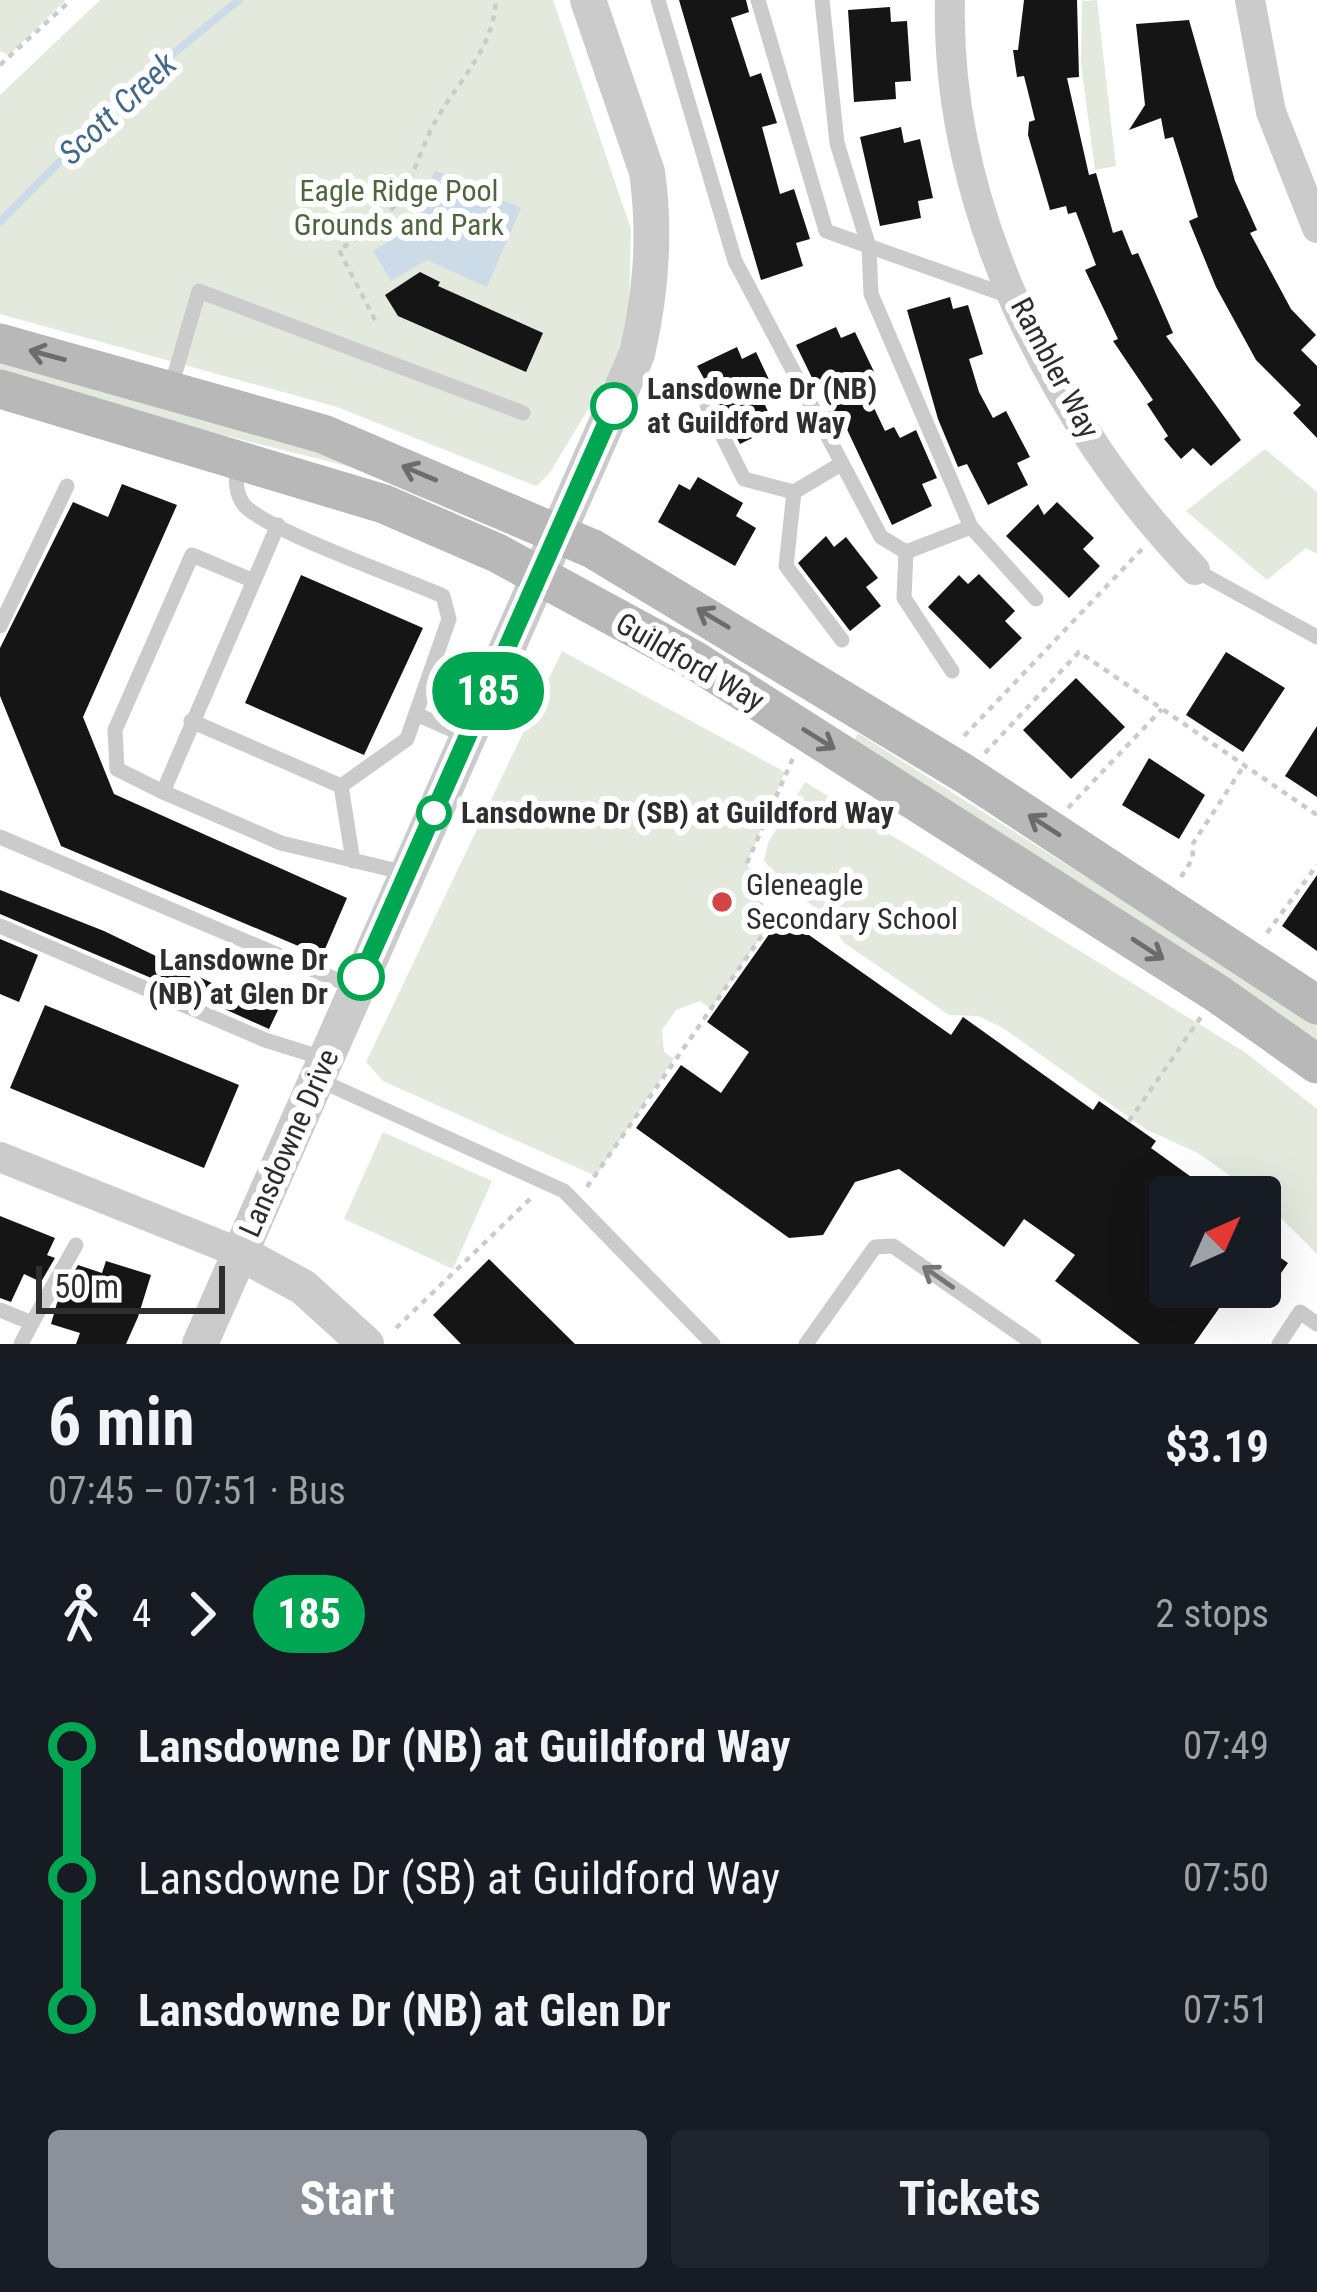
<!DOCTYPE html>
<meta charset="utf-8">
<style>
:root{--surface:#171b24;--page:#20242c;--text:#f1f3f6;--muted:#9ea1a6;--accent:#8c9099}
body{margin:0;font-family:"Roboto Condensed",sans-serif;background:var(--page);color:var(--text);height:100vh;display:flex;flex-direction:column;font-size:45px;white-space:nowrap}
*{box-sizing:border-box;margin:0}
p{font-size:39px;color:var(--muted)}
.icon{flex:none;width:66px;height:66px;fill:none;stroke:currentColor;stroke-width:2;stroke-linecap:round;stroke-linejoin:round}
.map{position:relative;height:1344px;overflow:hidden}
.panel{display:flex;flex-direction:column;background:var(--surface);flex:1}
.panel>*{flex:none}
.badge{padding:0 24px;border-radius:39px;font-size:42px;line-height:78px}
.needle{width:78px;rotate:45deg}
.buttons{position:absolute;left:1149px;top:1176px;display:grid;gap:24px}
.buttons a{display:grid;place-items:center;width:132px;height:132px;border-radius:12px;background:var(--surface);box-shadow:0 12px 48px #0002;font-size:60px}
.scale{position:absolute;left:36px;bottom:30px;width:189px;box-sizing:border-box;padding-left:12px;border:6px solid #2e2e2e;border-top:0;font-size:33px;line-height:42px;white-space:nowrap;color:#2e2e2e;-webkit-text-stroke:9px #fff;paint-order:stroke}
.map>.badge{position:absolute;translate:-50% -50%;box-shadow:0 0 0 6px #fff}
.legs{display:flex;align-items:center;gap:18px;height:132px;padding:0 48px;font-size:39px}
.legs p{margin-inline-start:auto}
.summary{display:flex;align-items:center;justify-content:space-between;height:204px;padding:0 48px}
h1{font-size:66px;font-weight:700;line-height:90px}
.cta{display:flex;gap:24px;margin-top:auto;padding:24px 48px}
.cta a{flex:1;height:138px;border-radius:12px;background:var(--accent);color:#fff;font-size:48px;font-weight:700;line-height:138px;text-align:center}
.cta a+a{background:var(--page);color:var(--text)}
ul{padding:0 48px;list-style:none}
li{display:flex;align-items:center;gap:42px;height:132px;font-size:45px}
li i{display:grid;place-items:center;width:18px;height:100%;margin:0 15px;background:currentColor}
li i::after{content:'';width:30px;height:30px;margin:-15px;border:9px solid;border-radius:50%;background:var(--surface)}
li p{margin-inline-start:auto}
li:first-child i{background:linear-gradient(#0000 50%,currentColor 0)}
li:last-child i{background:linear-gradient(currentColor 50%,#0000 0)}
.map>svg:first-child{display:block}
.green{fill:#e3eadd}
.water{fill:#ccdbe8}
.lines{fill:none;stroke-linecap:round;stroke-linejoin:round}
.stream{stroke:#ccdbe8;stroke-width:8}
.building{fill:#151515}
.path{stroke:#cbcbcb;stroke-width:4.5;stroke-dasharray:6 6;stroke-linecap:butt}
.service{stroke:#cbcbcb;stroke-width:15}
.minor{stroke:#cbcbcb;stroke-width:30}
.tertiary{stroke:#cbcbcb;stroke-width:36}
.secondary{stroke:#b8b8b8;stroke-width:39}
.oneway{stroke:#6c6c6c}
.oneway2{stroke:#757575}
.line-1-casing{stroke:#fff;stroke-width:27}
.line-1{stroke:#00a651;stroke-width:18}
.stop-1-dot{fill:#fff;stroke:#00a651;stroke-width:6}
.poi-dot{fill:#d24446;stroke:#fff;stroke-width:4.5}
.labels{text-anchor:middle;stroke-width:12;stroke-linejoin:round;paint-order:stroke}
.park-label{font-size:30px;fill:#4f6540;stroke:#fff}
.street-label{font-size:30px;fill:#2e2e2e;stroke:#fff}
.stop-label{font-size:30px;font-weight:bold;fill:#2e2e2e;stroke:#fff;text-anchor:start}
.poi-label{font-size:30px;fill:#2e2e2e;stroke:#fff;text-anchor:start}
.water-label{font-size:33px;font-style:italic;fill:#456a87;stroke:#fff}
</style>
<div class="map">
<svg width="1317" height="1344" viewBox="0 0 1317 1344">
<rect width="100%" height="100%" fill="#fff"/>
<path class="green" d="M0 0H66L9 55 0 51Z
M100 0H553L631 229 628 343 549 474 536 486 337 407 0 314V95Z
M1097 0 1116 166 1095 170 1081 64 1082 1Z
M0 356 239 421 367 471 0 379Z
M1265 449 1317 492V554L1306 548 1267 580 1186 511Z
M562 651 785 772 747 863 768 927 711 1009 700 1001 676 1010 662 1030 664 1052 674 1059 596 1176 383 1081 366 1062Z
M858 733 1317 1023V1040L1179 946 853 743Z
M805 782 1246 1053 1317 1109V1254L1260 1197 1198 1153 1147 1130 1003 1028 978 1016 949 1015 843 942 828 918 776 878 764 860 768 843Z
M383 1132 492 1181 453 1269 344 1219Z"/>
<path class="water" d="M435 170 521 208 487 287 427 260 391 281 373 251 409 229Z"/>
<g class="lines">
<path class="stream" d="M0 222 135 85 239 0"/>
</g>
<path class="building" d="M679 0H746L749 12 731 18 750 77 761 73 777 123 762 127 780 194 794 189 810 239 796 243 803 266 761 280Z
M1024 0H1077L1079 77 1067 78 1089 175 1096 173 1113 233 1122 230 1132 255 1138 253 1173 333 1166 336 1241 440 1211 466 1193 448 1181 459 1164 439 1168 436 1147 404 1153 400 1113 341 1118 339 1085 270 1096 265 1076 212 1068 214 1066 206 1050 210 1028 135 1029 122 1035 120 1024 76 1017 77 1013 50H1018Z
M890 7 891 22 907 21 911 81 895 82 896 99 854 102 848 10Z
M1189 20 1235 181 1257 230 1250 233 1291 309 1316 335 1301 350 1317 366V438L1293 413 1301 405 1256 360 1216 287 1189 221 1198 217 1173 137 1165 139 1161 118 1129 130 1145 105 1136 24Z
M901 127 904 143 920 139 933 198 918 201 921 218 880 226 860 137Z
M420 272 440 282 438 286 543 333 526 372 398 316 385 295Z
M950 297 953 309 968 305 983 354 969 359 979 392 993 418 1006 411 1030 457 1017 463 1028 485 988 505 967 464 958 467 938 419 907 310Z
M836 327 841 338 855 332 877 378 863 385 885 431 894 427 900 438 916 430 937 478 922 484 932 506 892 525 843 421 835 425 796 345Z
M737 347 742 359 756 352 778 399 765 405 775 427 740 444 697 366Z
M698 477 743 503 736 516 756 528 735 566 658 522 679 484 690 490Z
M122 484 177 505 83 717 114 794 347 898 322 956 61 846 0 696V648L73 502 108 517Z
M1057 502 1094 538 1083 549 1100 566 1069 598 1006 536 1038 504 1044 515Z
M826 536 834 547 846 537 878 578 866 587 881 606 850 631 798 563Z
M979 574 1015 611 1005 621 1022 638 990 669 928 607 959 575 968 584Z
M301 575 423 628 364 755 245 703Z
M1226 652 1285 688 1243 752 1186 715Z
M1076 678 1125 727 1071 779 1023 730Z
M1317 726V797L1285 776Z
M1149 758 1205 795 1179 839 1122 805Z
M1317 875V951L1282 926Z
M0 890 104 931 216 985 208 1002 0 914Z
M782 916 951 1035 963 1017 1093 1110 1099 1101 1156 1141 1151 1148 1219 1197H1170V1287H1234L1194 1344H1140L1055 1281 1075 1255 1024 1219 1004 1247 899 1169 855 1182 823 1235 789 1238 636 1128 681 1065 721 1093 749 1052 707 1022Z
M0 939 38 955 19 1002 0 994Z
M229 987 278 1010 269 1029 220 1007Z
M45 1005 239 1085 204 1168 10 1088Z
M0 1216 55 1238 47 1255 55 1258 41 1282 24 1274 11 1302 0 1298Z
M1260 1244 1288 1263 1260 1303Z
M489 1259 575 1344H461L433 1315Z
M106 1261 151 1275 138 1317 126 1344H76L80 1333 51 1324 57 1303 78 1265 102 1273Z"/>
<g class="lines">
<path class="path" d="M0 65 71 0
M375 320 339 250C356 238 378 227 391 210 414 183 420 146 438 117 461 77 493 49 496 0
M964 736 1142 549
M985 753 1079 652 1317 815
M1068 808 1162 709
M1181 877 1193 858 1192 845 1245 764
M1267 933 1317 865
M1129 1121 1201 1017
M587 1187 768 927 747 863 793 758
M396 1328 530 1199"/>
<path class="service" d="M658 0 735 261 881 537 906 552
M758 0 826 231 1009 296
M822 0 837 143 869 247 871 294 971 527 1036 599
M171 387 199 291 523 413
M707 405 744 479 794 492 841 464
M794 492 786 566 842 640
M278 525 163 792 281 843 406 873
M906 552 904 598 952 671
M906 552 971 527
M1195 570 1317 637
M0 626 67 486
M416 714 468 737
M191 721 341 786 407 739 449 619 443 596C404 579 269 531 245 506 234 494 236 475 237 461
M341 786 353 861
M163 792 117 769 115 730 192 555 254 581
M0 837 356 988
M0 926 265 1040 326 1059
M319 1080 564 1191 713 1344
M0 1310 32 1323 21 1344
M32 1323 76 1245
M806 1344 875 1247 893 1246 1034 1344
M1279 1344 1300 1312 1317 1324"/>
<path class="minor" d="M950 0C945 208 1054 424 1195 570
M1250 0 1271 112 1317 228
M0 1157 240 1253"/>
<path class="tertiary" d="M240 1253 303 1287 366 1344
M200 1344 637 354C651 293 656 235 647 172L588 0"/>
<path class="secondary" d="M0 343 323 434 593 549 965 774 1317 1005
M0 389 384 504 497 553 694 660 1218 994 1317 1064"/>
</g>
<defs><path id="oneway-shaft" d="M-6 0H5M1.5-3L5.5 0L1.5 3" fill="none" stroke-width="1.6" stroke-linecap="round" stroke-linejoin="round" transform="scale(3)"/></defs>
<g class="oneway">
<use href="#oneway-shaft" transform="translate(47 355) rotate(-165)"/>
<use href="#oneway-shaft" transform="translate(419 473) rotate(-157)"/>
<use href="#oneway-shaft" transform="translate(713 618) rotate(-149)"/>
<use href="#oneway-shaft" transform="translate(819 739) rotate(32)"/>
<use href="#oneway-shaft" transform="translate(1044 825) rotate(-147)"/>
<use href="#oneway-shaft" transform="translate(1148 949) rotate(33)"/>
</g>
<use class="oneway2" href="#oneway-shaft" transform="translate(938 1277) rotate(-145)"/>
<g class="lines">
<g class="line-1-casing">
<path id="line-1" d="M361 977 614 406"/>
</g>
<use href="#line-1" class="line-1"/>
</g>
<g class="stop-1-dot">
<circle cx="614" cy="406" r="21"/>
<circle cx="434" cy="813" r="15"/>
<circle cx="361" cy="977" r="21"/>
</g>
<circle class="poi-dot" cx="722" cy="902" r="12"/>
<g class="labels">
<g class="park-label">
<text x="399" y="201">Eagle Ridge Pool<tspan x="399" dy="34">Grounds and Park</tspan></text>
</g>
<g class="street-label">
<text transform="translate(1055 368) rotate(62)" y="10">Rambler Way</text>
<text transform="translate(690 662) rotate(30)" y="10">Guildford Way</text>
<text transform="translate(289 1143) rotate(-66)" y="10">Lansdowne Drive</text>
</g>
<g class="stop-label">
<text x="647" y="399">Lansdowne Dr (NB)<tspan x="647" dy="34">at Guildford Way</tspan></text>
<text x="461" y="823">Lansdowne Dr (SB) at Guildford Way</text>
<text x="328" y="970" text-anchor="end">Lansdowne Dr<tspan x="328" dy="34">(NB) at Glen Dr</tspan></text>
</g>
<g class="poi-label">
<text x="746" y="895">Gleneagle<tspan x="746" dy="34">Secondary School</tspan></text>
</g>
<g class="water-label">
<text transform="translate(117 108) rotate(-43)" y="12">Scott Creek</text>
</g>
</g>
</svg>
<div class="buttons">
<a><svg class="needle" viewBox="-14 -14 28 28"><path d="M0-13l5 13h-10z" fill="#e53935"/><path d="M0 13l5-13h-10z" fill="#9ea1a6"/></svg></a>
</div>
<div class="scale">50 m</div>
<b class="badge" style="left:488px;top:691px;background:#00a651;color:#fff">185</b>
</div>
<section class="panel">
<div class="summary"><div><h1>6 min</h1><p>07:45 – 07:51 · Bus</p></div><b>$3.19</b></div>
<div class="legs"><svg class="icon" aria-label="walk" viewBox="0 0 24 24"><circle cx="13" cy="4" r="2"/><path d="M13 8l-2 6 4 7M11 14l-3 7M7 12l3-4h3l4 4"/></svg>4<svg class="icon" aria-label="forward" viewBox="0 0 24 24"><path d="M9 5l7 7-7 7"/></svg><b class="badge" style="background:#00a651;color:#fff">185</b><p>2 stops</p></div>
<ul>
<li><i style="color:#00a651"></i><b>Lansdowne Dr (NB) at Guildford Way</b><p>07:49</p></li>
<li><i style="color:#00a651"></i><span>Lansdowne Dr (SB) at Guildford Way</span><p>07:50</p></li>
<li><i style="color:#00a651"></i><b>Lansdowne Dr (NB) at Glen Dr</b><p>07:51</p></li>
</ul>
<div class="cta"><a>Start</a><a>Tickets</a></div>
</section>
